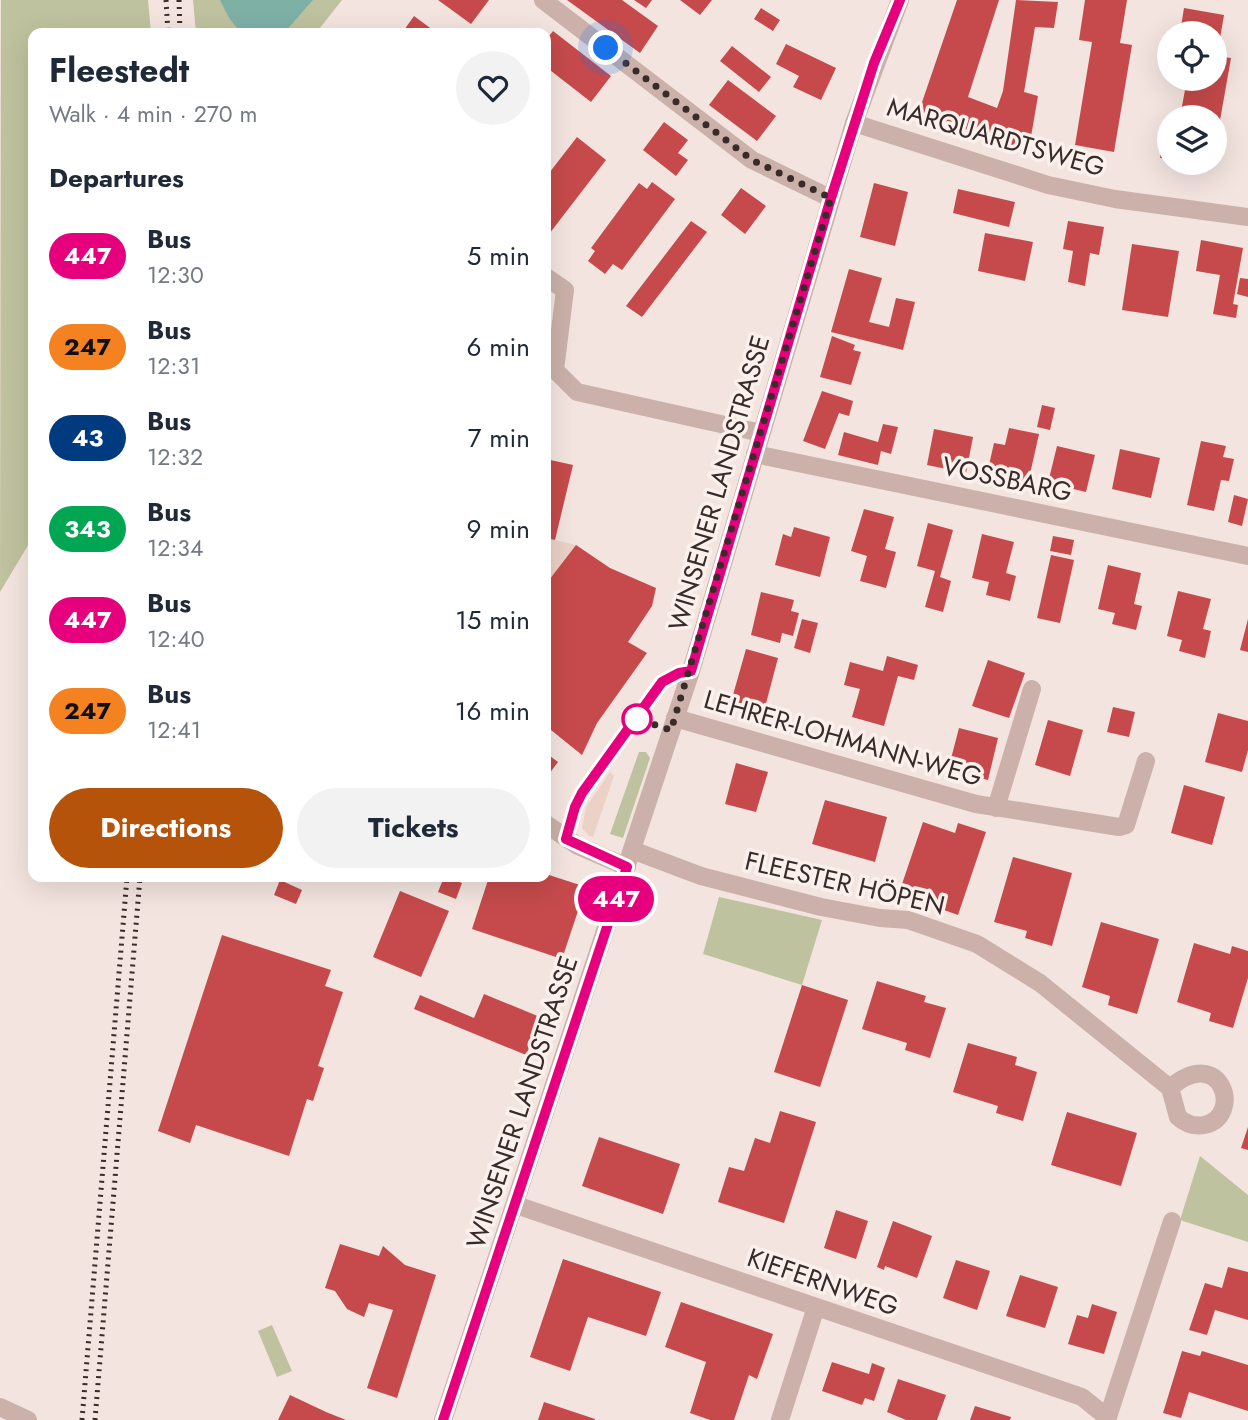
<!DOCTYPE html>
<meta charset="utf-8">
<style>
:root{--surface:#fff;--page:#f2f2f3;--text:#1f2937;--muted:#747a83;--accent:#b45309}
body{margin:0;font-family:Jost,sans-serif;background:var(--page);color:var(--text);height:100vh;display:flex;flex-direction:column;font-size:26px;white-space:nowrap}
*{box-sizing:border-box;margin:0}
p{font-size:23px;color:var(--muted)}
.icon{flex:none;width:38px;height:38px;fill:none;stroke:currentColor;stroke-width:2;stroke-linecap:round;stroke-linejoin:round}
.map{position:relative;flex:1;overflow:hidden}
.details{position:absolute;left:28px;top:28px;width:523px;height:854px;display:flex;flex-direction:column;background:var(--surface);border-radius:14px;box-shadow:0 7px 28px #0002}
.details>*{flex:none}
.badge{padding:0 14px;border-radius:23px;font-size:24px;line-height:46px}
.buttons{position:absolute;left:1157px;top:21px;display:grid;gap:14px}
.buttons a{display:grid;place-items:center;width:70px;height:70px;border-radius:50%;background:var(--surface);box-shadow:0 7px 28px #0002;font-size:35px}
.you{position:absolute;width:35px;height:35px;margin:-18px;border:5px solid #fff;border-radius:50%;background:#1a73e8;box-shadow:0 0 0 10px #1a73e833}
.map>.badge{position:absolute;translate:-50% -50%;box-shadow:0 0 0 4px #fff}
h2{padding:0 21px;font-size:26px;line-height:63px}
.round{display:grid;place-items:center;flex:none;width:74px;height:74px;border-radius:37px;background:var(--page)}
.head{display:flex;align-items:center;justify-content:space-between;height:119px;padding:0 21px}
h1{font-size:33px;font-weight:700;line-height:52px}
.button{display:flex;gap:14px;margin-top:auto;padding:14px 21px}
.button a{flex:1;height:80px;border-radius:42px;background:var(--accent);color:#fff;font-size:28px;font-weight:700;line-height:80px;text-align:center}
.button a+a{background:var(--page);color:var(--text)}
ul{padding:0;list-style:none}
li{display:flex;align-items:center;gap:21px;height:91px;padding:0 21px}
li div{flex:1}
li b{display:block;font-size:26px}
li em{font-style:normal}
li .badge{min-width:77px;font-weight:700;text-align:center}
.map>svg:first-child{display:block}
.green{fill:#bfc29e}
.plaza{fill:#ebd1c6}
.water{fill:#7eb0a6}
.building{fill:#c64a4b}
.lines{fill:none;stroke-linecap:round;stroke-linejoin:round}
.minor{stroke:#cbb1aa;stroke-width:18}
.tertiary{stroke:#cbb1aa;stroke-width:18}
.rail{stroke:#392b2a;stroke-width:5;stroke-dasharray:2 5;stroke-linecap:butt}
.line-casing{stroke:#fff;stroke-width:16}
.line{stroke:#e6007e;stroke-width:10}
.walk{stroke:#392b2a;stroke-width:7;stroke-dasharray:0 12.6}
.stop-dot{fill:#fff;stroke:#e6007e;stroke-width:3.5}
.labels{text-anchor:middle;stroke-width:7;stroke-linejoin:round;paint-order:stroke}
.street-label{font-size:26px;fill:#392b2a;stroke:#faf0ec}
</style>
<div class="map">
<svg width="1248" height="1420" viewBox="0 0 1248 1420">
<rect width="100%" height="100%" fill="#f3e4df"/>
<path class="green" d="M1 0H148L151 33H33V537L0 592Z
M193 0H342L316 33H196Z
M639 752H646L650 758 623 838 610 834Z
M719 897 822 920 802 985 703 954Z
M1200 1156 1248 1195V1242L1180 1220Z
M272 1325 292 1371 277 1377 258 1331Z"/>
<path class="plaza" d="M546 538 576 545 546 584Z
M610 772 614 776 593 837 589 836 582 828 586 807Z"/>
<path class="water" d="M220 0H313L284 33C243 33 239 40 220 0Z"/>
<path class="building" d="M438 0H489L471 24Z
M567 0H622L658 26 640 53Z
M634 0H652L646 8Z
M680 0H712L700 15Z
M957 0H999L968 97 997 108 1003 91 1016 0 1058 2 1054 28 1035 27 1024 92 1038 96 1028 154 919 111Z
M1085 0H1127L1120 43 1132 45 1114 152 1075 145 1092 42 1079 40Z
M761 8 780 20 773 31 754 19Z
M1184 8 1224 15 1217 56 1231 58 1219 126 1214 125V117H1180L1187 79H1214V33H1180Z
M414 16 437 33H402Z
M553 31 611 76 591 102 546 67V40Z
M786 44 836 68 821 100 793 87 799 76 776 64Z
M732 46 771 77 759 92 720 61Z
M728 80 776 116 757 141 709 105Z
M1168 115H1169V159L1160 158Z
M664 122 688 140 678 153 688 160 676 176 643 150Z
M577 137 606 160 546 238V177Z
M652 182 675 199 622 270 613 264 605 274 588 261 595 251 591 248 639 183 647 189Z
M874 183 908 192 895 246 860 237Z
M741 188 766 206 745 234 721 215Z
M958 189 1015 202 1009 227 953 213Z
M691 221 707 232 642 317 626 306Z
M1068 221 1104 227 1099 255 1090 253 1085 286 1068 282 1073 251 1063 249Z
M985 233 1033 242 1025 281 978 271Z
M1201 240 1243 248 1233 304 1238 305 1236 318 1213 314 1220 275 1196 271Z
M1132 244 1179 251 1168 317 1122 310Z
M849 269 882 278 869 322 889 327 896 298 915 302 903 350 831 332Z
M1240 278 1248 279V297L1237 294Z
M832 336 855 345 853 350 861 352 851 385 820 377Z
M822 391 853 401 849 416 839 413 825 449 803 441Z
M1042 405 1055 408 1050 430 1037 427Z
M883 424 898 427 891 454 881 451 878 465 838 455 844 432 878 442Z
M1009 428 1039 434 1028 483 987 474 994 443 1005 445Z
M934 429 973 437 966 473 927 465Z
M1201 441 1226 446 1223 457 1234 459 1229 481 1221 480 1214 511 1187 505Z
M1057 446 1095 455 1086 492 1048 483Z
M1120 449 1160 458 1151 498 1112 489Z
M546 459 573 465 555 540 546 538Z
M1234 495 1248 499 1242 526 1228 522Z
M864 509 894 517 885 549 896 552 886 588 860 581 867 556 851 551Z
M928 523 953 530 940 577 951 581 943 612 925 607 935 571 917 566Z
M794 527 830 537 820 577 775 565 783 534 791 537Z
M982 534 1014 542 1006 573 1016 576 1010 601 986 595 989 582 972 578Z
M1053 536 1074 540 1071 555 1050 551Z
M576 545 610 568 656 588 652 606 628 642 647 653 597 723 582 755 546 726V584Z
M1051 555 1074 560 1060 623 1037 618Z
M1108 565 1141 573 1134 604 1142 606 1136 630 1112 624 1115 613 1098 609Z
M1178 591 1211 599 1203 629 1211 631 1205 658 1179 651 1182 640 1167 636Z
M761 592 794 600 791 611 799 613 793 636 782 633 780 643 751 635Z
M802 619 818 623 810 653 794 648Z
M1248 619V652L1240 650Z
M746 649 778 658 764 711 731 702Z
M887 656 918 665 914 680 898 676 884 726 852 717 860 689 844 685 850 662 883 671Z
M988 660 1025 673 1009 718 972 706Z
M1113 707 1135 712 1129 737 1107 732Z
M1218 713 1248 721V750L1242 772 1205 762Z
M1048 720 1083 730 1070 776 1035 765Z
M959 728 998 738 988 780 948 770Z
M546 753 558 762 546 778Z
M736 763 768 772 756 812 725 804Z
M1184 785 1225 797 1212 845 1171 833Z
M825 800 887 817 875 862 812 844Z
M923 822 955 833 958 823 986 832 958 915 930 905 932 898 901 887Z
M1013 857 1072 873 1052 946 1025 938 1027 931 994 922Z
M546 874 586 887 562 959 472 929 489 877H546Z
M444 877 462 883 456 899 438 892Z
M280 880 302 890 296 904 274 895Z
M400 891 449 911 421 977 373 957Z
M1101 922 1159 939 1137 1014 1108 1005 1110 996 1082 987Z
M222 935 331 970 325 986 343 992 318 1066 324 1068 313 1101 307 1099 289 1156 196 1125 190 1143 158 1131Z
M1194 943 1230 954 1232 946 1248 951V978L1233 1028 1209 1021 1211 1013 1177 1002Z
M877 981 926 996 924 1002 946 1008 930 1058 905 1050 907 1043 862 1029Z
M802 985 848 1000 820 1087 774 1072Z
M484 994 540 1017 535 1028 538 1029 537 1034 534 1032 530 1041 534 1043 531 1049 529 1048 526 1055 414 1009 420 995 474 1018Z
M968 1043 1017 1057 1015 1065 1037 1072 1023 1121 996 1113 998 1106 953 1092Z
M780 1111 816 1122 784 1223 718 1202 729 1167 744 1171 755 1138 770 1143Z
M1067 1112 1137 1133 1121 1186 1051 1165Z
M1248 1127V1150L1241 1148Z
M599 1137 680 1164 663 1214 582 1186Z
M836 1210 868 1221 856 1259 824 1248Z
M893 1221 932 1236 917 1278 885 1266 884 1270 877 1267Z
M340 1244 379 1256 383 1246 405 1265 436 1275 397 1398 367 1388 393 1310 369 1303 364 1317 347 1309 335 1291 325 1288Z
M563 1259 661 1292 646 1336 588 1317 570 1371 530 1357Z
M956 1260 990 1271 977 1310 943 1298Z
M1228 1267 1248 1272V1320L1215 1310 1207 1335 1189 1330 1205 1283 1222 1288Z
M1020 1275 1058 1287 1045 1328 1006 1316Z
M681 1302 773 1334 757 1379 749 1375 734 1420H710L690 1413 706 1362 665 1347Z
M1092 1304 1117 1312 1104 1354 1068 1344 1077 1315 1088 1318Z
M1182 1351 1200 1356 1202 1351 1248 1365V1411L1189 1392 1181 1418 1163 1413Z
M832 1362 869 1374 872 1363 885 1368 874 1401 865 1398 862 1405 822 1391Z
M898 1379 946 1395 937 1420H906L887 1412Z
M290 1395 326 1412 346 1420H278Z
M544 1402 595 1419V1420H538Z
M975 1406 1011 1417 1010 1420H970Z"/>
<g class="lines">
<path class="minor" d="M543 0 752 160 830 198
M854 123 1048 185 1115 199 1248 217
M546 277 565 290 555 370
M555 370 577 392 761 433
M755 454 1248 556
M675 718 976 804 1119 827 1126 825 1146 761
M996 808 1032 689
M546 824 578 846 627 867
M632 850 701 876 821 907 880 918 908 920 977 944 1040 983 1170 1088C1222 1043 1244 1117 1204 1125 1194 1127 1186 1124 1178 1117L1170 1088
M516 1205 1082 1397 1108 1418
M0 1407 28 1420
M780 1420 816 1307
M1107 1420 1172 1221"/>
<path class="tertiary" d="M443 1420 691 671 854 123 900 0"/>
<path class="rail" d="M166 0 168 33
M179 0 180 33
M82 1420 127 877
M95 1420 140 877"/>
</g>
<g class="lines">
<g class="line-casing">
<path id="line" d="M443 1420 627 867 566 839 575 807 582 793 662 682 679 673 691 671 831 198 874 63 900 0"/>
</g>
<use href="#line" class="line"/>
<path class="walk" d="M606 48 752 160 831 198 671 730 637 719"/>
</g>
<circle class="stop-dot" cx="637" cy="719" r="14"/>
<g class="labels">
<g class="street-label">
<text transform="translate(996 137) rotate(16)" y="9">MARQUARDTSWEG</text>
<text transform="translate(1007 479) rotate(12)" y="9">VOSSBARG</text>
<text transform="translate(719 483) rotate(-74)" y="9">WINSENER LANDSTRASSE</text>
<text transform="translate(843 738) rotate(16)" y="9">LEHRER-LOHMANN-WEG</text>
<text transform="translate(845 883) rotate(13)" y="9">FLEESTER HÖPEN</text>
<text transform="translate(522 1102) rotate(-72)" y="9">WINSENER LANDSTRASSE</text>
<text transform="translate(823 1282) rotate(19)" y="9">KIEFERNWEG</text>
</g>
</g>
</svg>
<div class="buttons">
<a><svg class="icon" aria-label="locate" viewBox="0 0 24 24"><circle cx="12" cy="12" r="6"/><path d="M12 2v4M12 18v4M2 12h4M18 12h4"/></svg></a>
<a><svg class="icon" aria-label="layers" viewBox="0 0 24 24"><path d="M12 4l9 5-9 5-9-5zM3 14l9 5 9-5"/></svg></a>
</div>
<div class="you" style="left:606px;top:48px"></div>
<b class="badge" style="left:616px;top:899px;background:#e6007e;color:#fff">447</b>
<section class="details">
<div class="head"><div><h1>Fleestedt</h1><p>Walk · 4 min · 270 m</p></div><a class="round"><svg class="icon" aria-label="heart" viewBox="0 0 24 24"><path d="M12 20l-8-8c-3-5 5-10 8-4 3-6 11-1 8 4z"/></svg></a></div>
<h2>Departures</h2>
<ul>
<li><span class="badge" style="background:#e6007e;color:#fff">447</span><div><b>Bus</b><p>12:30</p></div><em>5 min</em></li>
<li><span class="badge" style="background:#f58220;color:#111">247</span><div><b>Bus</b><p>12:31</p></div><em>6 min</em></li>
<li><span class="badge" style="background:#003b80;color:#fff">43</span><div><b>Bus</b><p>12:32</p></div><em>7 min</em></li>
<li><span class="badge" style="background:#00a651;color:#fff">343</span><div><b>Bus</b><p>12:34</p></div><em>9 min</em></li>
<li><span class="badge" style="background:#e6007e;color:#fff">447</span><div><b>Bus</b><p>12:40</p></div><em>15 min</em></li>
<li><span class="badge" style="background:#f58220;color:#111">247</span><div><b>Bus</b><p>12:41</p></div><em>16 min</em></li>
</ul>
<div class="button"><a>Directions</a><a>Tickets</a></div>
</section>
</div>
